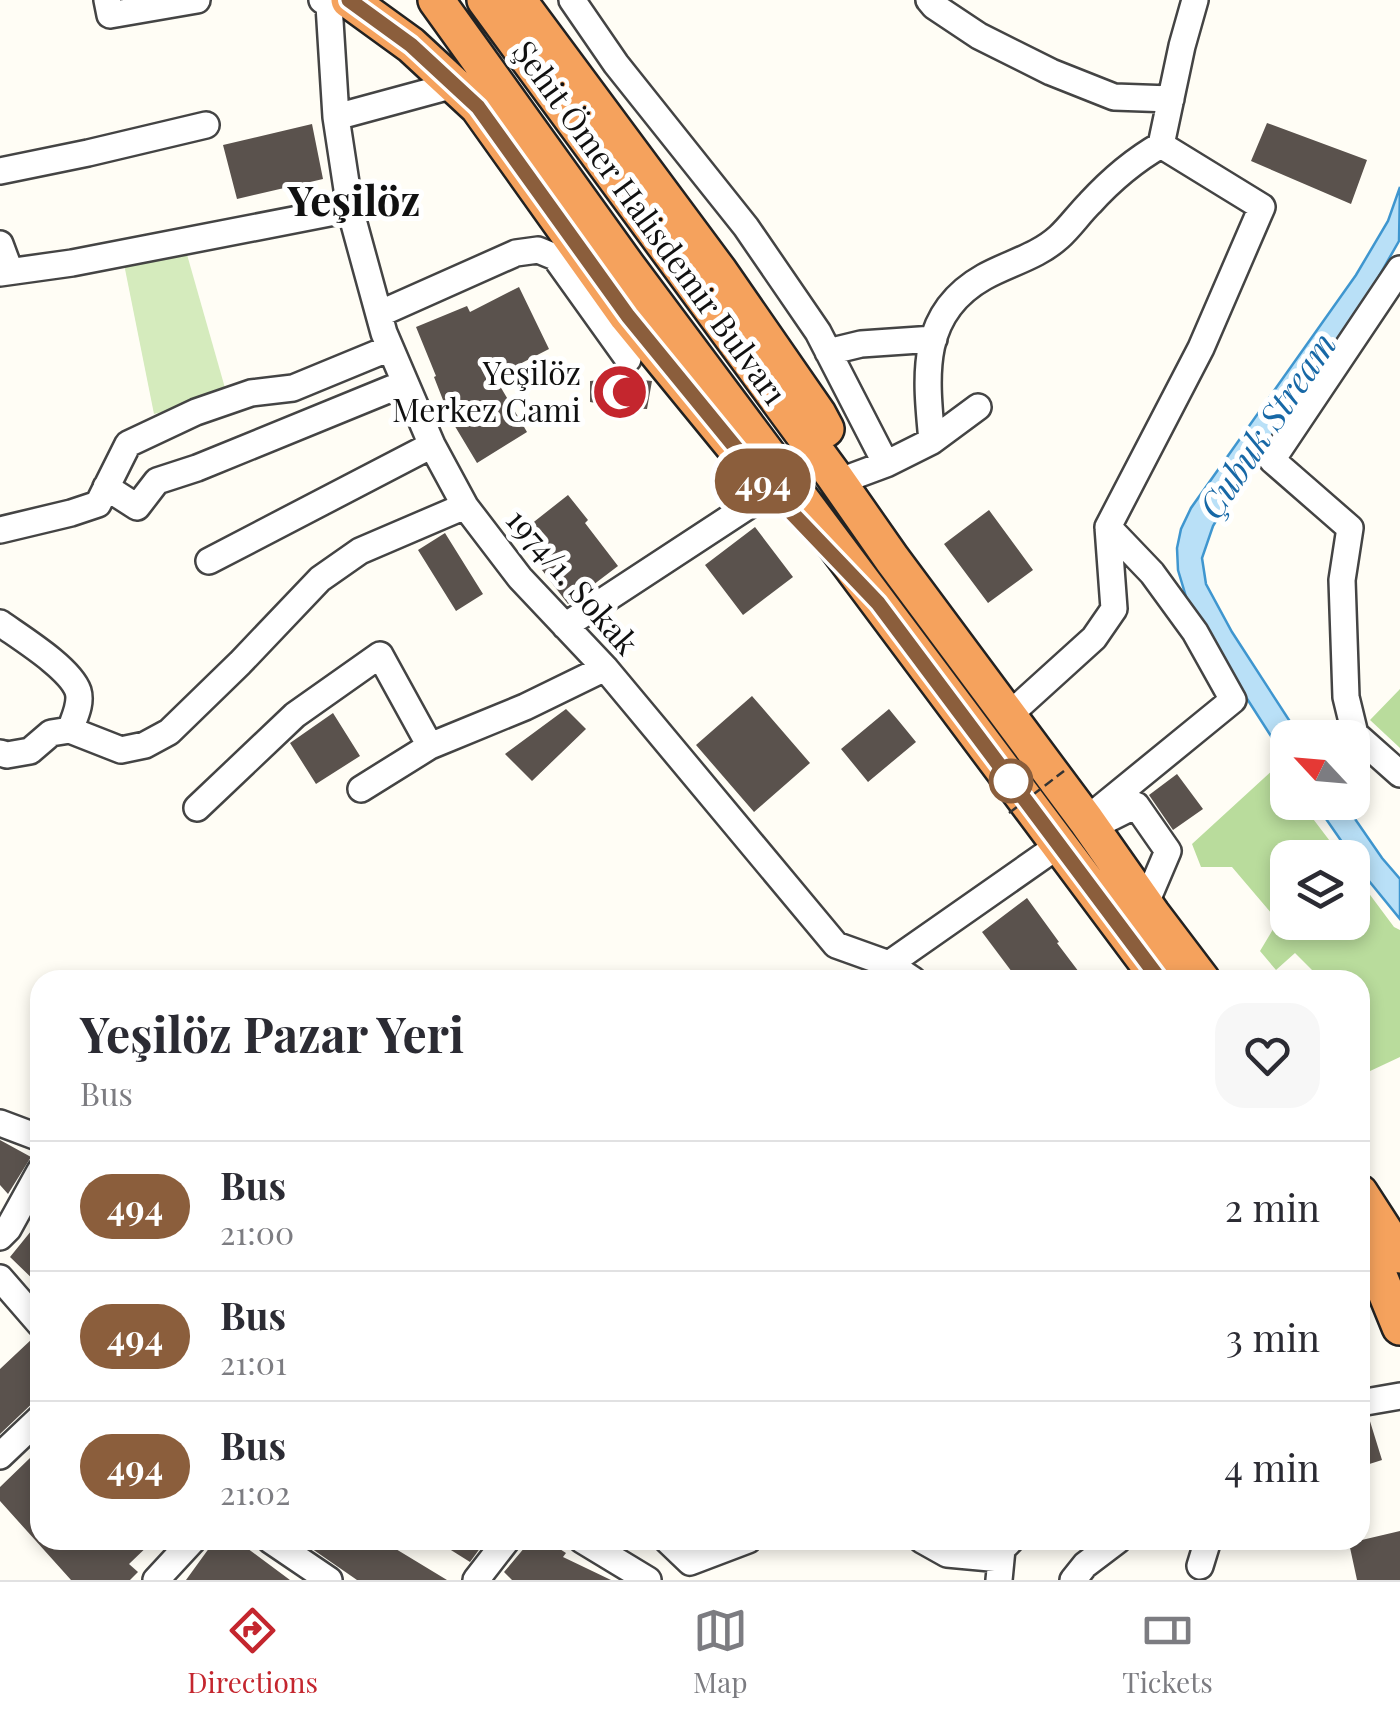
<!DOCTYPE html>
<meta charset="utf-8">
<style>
:root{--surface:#fff;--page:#f7f7f7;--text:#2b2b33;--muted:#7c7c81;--line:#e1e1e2;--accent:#c4262e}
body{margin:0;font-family:"Playfair Display",serif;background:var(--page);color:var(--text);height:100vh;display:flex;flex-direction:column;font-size:38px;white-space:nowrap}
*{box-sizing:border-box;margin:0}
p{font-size:32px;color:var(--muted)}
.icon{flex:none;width:55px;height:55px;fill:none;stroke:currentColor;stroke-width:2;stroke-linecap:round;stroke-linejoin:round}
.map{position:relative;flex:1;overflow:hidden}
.panel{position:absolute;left:30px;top:970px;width:1340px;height:580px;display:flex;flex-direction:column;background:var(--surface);border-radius:30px;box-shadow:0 5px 15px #0003}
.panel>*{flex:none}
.badge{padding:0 20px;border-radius:32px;font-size:35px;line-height:65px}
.needle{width:65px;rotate:296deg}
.fabs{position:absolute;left:1270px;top:720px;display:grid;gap:20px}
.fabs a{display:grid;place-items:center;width:100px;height:100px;border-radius:20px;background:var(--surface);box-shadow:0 5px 15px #0003;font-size:50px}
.map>.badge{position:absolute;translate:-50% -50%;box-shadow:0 0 0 5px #fff}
.round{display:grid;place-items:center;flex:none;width:105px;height:105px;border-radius:30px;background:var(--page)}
.headline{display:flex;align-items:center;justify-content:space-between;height:170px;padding:0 50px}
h1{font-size:48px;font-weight:700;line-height:75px}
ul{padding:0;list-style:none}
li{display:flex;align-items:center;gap:30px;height:130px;padding:0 50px;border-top:2px solid var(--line)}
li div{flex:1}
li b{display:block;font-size:38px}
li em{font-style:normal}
li .badge{min-width:110px;font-weight:700;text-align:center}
.dock{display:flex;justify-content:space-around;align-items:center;height:140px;border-top:2px solid var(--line);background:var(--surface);font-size:28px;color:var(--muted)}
.dock a{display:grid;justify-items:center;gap:5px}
.dock .active{color:var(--accent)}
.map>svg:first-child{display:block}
.green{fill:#d5ebbd}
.forest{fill:#b9dc9c}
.water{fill:#b9e0f7;stroke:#3f96cf;stroke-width:2.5}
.building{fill:#5a524d}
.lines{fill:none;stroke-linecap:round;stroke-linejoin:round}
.minor-casing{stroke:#444;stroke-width:30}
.highway-casing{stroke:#222;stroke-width:40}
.minor{stroke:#fff;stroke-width:25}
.highway{stroke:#f5a25d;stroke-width:35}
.path-bridge{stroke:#333;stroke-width:2.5;stroke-dasharray:10 5;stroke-linecap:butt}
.line-casing{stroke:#fff;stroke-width:22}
.line{stroke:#8b5e3c;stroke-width:15}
.stop-dot{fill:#fff;stroke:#8b5e3c;stroke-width:5}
.labels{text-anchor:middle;stroke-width:10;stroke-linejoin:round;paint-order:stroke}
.street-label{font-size:32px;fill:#111;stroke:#fff}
.poi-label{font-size:32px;fill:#111;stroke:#fff;text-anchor:end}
.water-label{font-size:35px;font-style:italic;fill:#1768a6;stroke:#fff}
.district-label{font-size:42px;font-weight:bold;fill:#111;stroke:#fff}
</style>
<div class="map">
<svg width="1400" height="1580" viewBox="0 0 1400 1580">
<rect width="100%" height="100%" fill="#fffdf5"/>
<path class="green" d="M186 251 227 395 154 414 124 264Z"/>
<path class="forest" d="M1400 689V748L1370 720Z
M1275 768 1287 785 1288 802 1301 803 1342 857 1288 858V922H1352L1353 872 1394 927 1400 930V1057L1368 1072 1360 1060V980H1322L1295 953 1276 970 1260 951 1278 921 1232 867H1201L1192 844Z"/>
<path class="water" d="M1400 187 1399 241 1374 285 1235 489 1213 526 1202 558 1206 584 1232 632 1300 737 1288 738 1287 761 1190 610 1178 570 1177 548 1181 529 1191 508 1356 275 1388 221Z
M1315 803H1344L1382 858 1400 879V919L1369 881Z"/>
<path class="building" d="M1267 123 1367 160 1351 204 1251 161Z
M312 124 323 179 237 199 223 145Z
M519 287 549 349 498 375 503 385 500 386 527 432 477 463 450 418 434 377 436 376 416 327 467 306 470 312Z
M623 378 652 381 647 409 624 408 590 402V381Z
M568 495 588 520 585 523 618 566 568 604 516 536Z
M989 510 1033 570 988 603 944 544Z
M755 527 793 577 743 615 705 565Z
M445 533 483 594 456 611 418 550Z
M752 696 810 763 754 812 696 745Z
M566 709 586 729 532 781 505 754Z
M889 709 916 742 868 782 841 749Z
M333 713 360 756 316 784 290 743Z
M1177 774 1203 809 1173 830 1149 795Z
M1027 898 1059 942 1057 943 1085 980H1018L982 932Z
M0 1140 31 1157 8 1194 0 1185Z
M40 1220V1286L10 1257Z
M33 1338 40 1344V1396L0 1434V1369Z
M1369 1418 1382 1460 1360 1467V1419Z
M30 1458 40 1468V1540H154L129 1564 138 1572 130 1580H71L0 1501V1487Z
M1400 1531V1580H1357L1349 1543Z
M215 1540H236L290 1580H186Z
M308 1540H381L447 1580H357L305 1544Z
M435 1540H486L470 1562Z
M531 1540H546L566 1553 563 1557 611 1580H512L504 1572Z"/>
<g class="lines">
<g class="minor-casing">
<path id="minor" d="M107 0 110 15 197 0
M322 0 329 5 336 117 454 85
M572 0 616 64 746 227 818 332 886 464
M929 0 934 6 979 36 1051 72 1114 97 1171 99
M336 117 350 209 384 333 432 445 465 506 520 578 605 668 836 945 889 964 913 980
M0 171 88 153 206 125
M0 244 10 271
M1400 269 1272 460 1350 528 1342 580 1346 697 1355 734 1400 774
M0 273 72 263 350 209
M379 314 516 253 538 250 555 257 628 359
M828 352 861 344 934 339
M932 441C926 377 918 314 984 277 1009 263 1037 257 1059 237 1070 227 1079 214 1090 203 1112 179 1133 161 1161 145L1182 46 1195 0
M851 477 886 464 932 441 978 407
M106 487 137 507 157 481 197 468 405 383
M1108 527 1201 348 1262 207 1161 145
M0 530 71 513 98 504 128 444 196 412 251 393 293 388 390 348
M209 561 432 445
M0 623C21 638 70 668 78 691 82 704 74 718 70 730
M565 626 771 491
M1008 716 1094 638 1114 609 1108 527
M0 753 7 755 30 751 51 733 70 730 121 750 145 745 169 732 240 663 320 579 360 551 465 506
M361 789 430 746 525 707 605 668
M197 808 295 715 380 655 430 746
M1086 820 1233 700 1195 632 1152 573 1108 527
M1100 823 1136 805 1168 851 1145 905
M889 964 1059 845
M0 1123 40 1138
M0 1237 8 1229 40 1171
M0 1278 40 1324
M1360 1403 1400 1396
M0 1456 40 1418
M270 1540 329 1580
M582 1540 648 1580
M667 1540 690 1562 748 1540
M922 1540 947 1554 1001 1559
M1200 1566 1208 1540
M156 1580 193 1540
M476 1580 507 1540
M999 1580 1002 1549 1011 1540
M1073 1580 1085 1565 1118 1540"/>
</g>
<g class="highway-casing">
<path id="highway" d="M349 0 411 45 478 107 627 316 744 459
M436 0 627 266 1160 980
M485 0 834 476 892 559 1086 820 1152 914 1202 980
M518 0 719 271 818 414 826 429
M1360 1193 1400 1255
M1360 1252 1380 1278 1400 1327"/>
</g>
<use href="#minor" class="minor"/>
<use href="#highway" class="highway"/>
<path class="path-bridge" d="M1009 813 1064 771"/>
</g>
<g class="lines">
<g class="line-casing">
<path id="line" d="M349 0 411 45 478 107 628 316 771 491 878 603 1160 980"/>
</g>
<use href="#line" class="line"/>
</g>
<defs>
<g id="mosque-disc" transform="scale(2.875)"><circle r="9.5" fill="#c4262e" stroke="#fff"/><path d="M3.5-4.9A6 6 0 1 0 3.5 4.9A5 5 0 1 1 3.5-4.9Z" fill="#fff"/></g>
</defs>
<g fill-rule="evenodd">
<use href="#mosque-disc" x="620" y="392"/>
</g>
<circle class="stop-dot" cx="1011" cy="781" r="20"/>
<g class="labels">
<g class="street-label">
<text transform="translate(649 223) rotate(54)" y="11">Şehit Ömer Halisdemir Bulvarı</text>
<text transform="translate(572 582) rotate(49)" y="11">1974/1. Sokak</text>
</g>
<g class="poi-label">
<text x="581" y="385">Yeşilöz<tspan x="581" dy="37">Merkez Cami</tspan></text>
</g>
<g class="water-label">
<text transform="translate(1268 426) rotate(-56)" y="12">Çubuk Stream</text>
</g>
<g class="district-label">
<text x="354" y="216">Yeşilöz</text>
</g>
</g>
</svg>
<div class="fabs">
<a><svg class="needle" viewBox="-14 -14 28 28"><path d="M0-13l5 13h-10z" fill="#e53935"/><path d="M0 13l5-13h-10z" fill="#7c7c81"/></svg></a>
<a><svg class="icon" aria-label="layers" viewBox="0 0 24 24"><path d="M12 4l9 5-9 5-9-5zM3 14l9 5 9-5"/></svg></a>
</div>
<b class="badge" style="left:763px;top:481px;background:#8b5e3c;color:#fff">494</b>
<section class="panel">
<div class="headline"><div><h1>Yeşilöz Pazar Yeri</h1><p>Bus</p></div><a class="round"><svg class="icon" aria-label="heart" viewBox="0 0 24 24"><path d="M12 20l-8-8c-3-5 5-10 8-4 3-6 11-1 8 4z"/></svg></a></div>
<ul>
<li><span class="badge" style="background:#8b5e3c;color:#fff">494</span><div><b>Bus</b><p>21:00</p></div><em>2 min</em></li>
<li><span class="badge" style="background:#8b5e3c;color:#fff">494</span><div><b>Bus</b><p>21:01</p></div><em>3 min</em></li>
<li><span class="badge" style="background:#8b5e3c;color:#fff">494</span><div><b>Bus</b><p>21:02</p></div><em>4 min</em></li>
</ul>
</section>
</div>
<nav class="dock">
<a class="active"><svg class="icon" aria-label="directions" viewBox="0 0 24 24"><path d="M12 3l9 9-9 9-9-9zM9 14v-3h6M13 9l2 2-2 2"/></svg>Directions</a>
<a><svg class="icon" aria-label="map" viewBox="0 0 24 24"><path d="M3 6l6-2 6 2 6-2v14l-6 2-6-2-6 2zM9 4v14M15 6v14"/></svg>Map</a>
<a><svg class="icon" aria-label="tickets" viewBox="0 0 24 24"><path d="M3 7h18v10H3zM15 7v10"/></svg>Tickets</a>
</nav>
